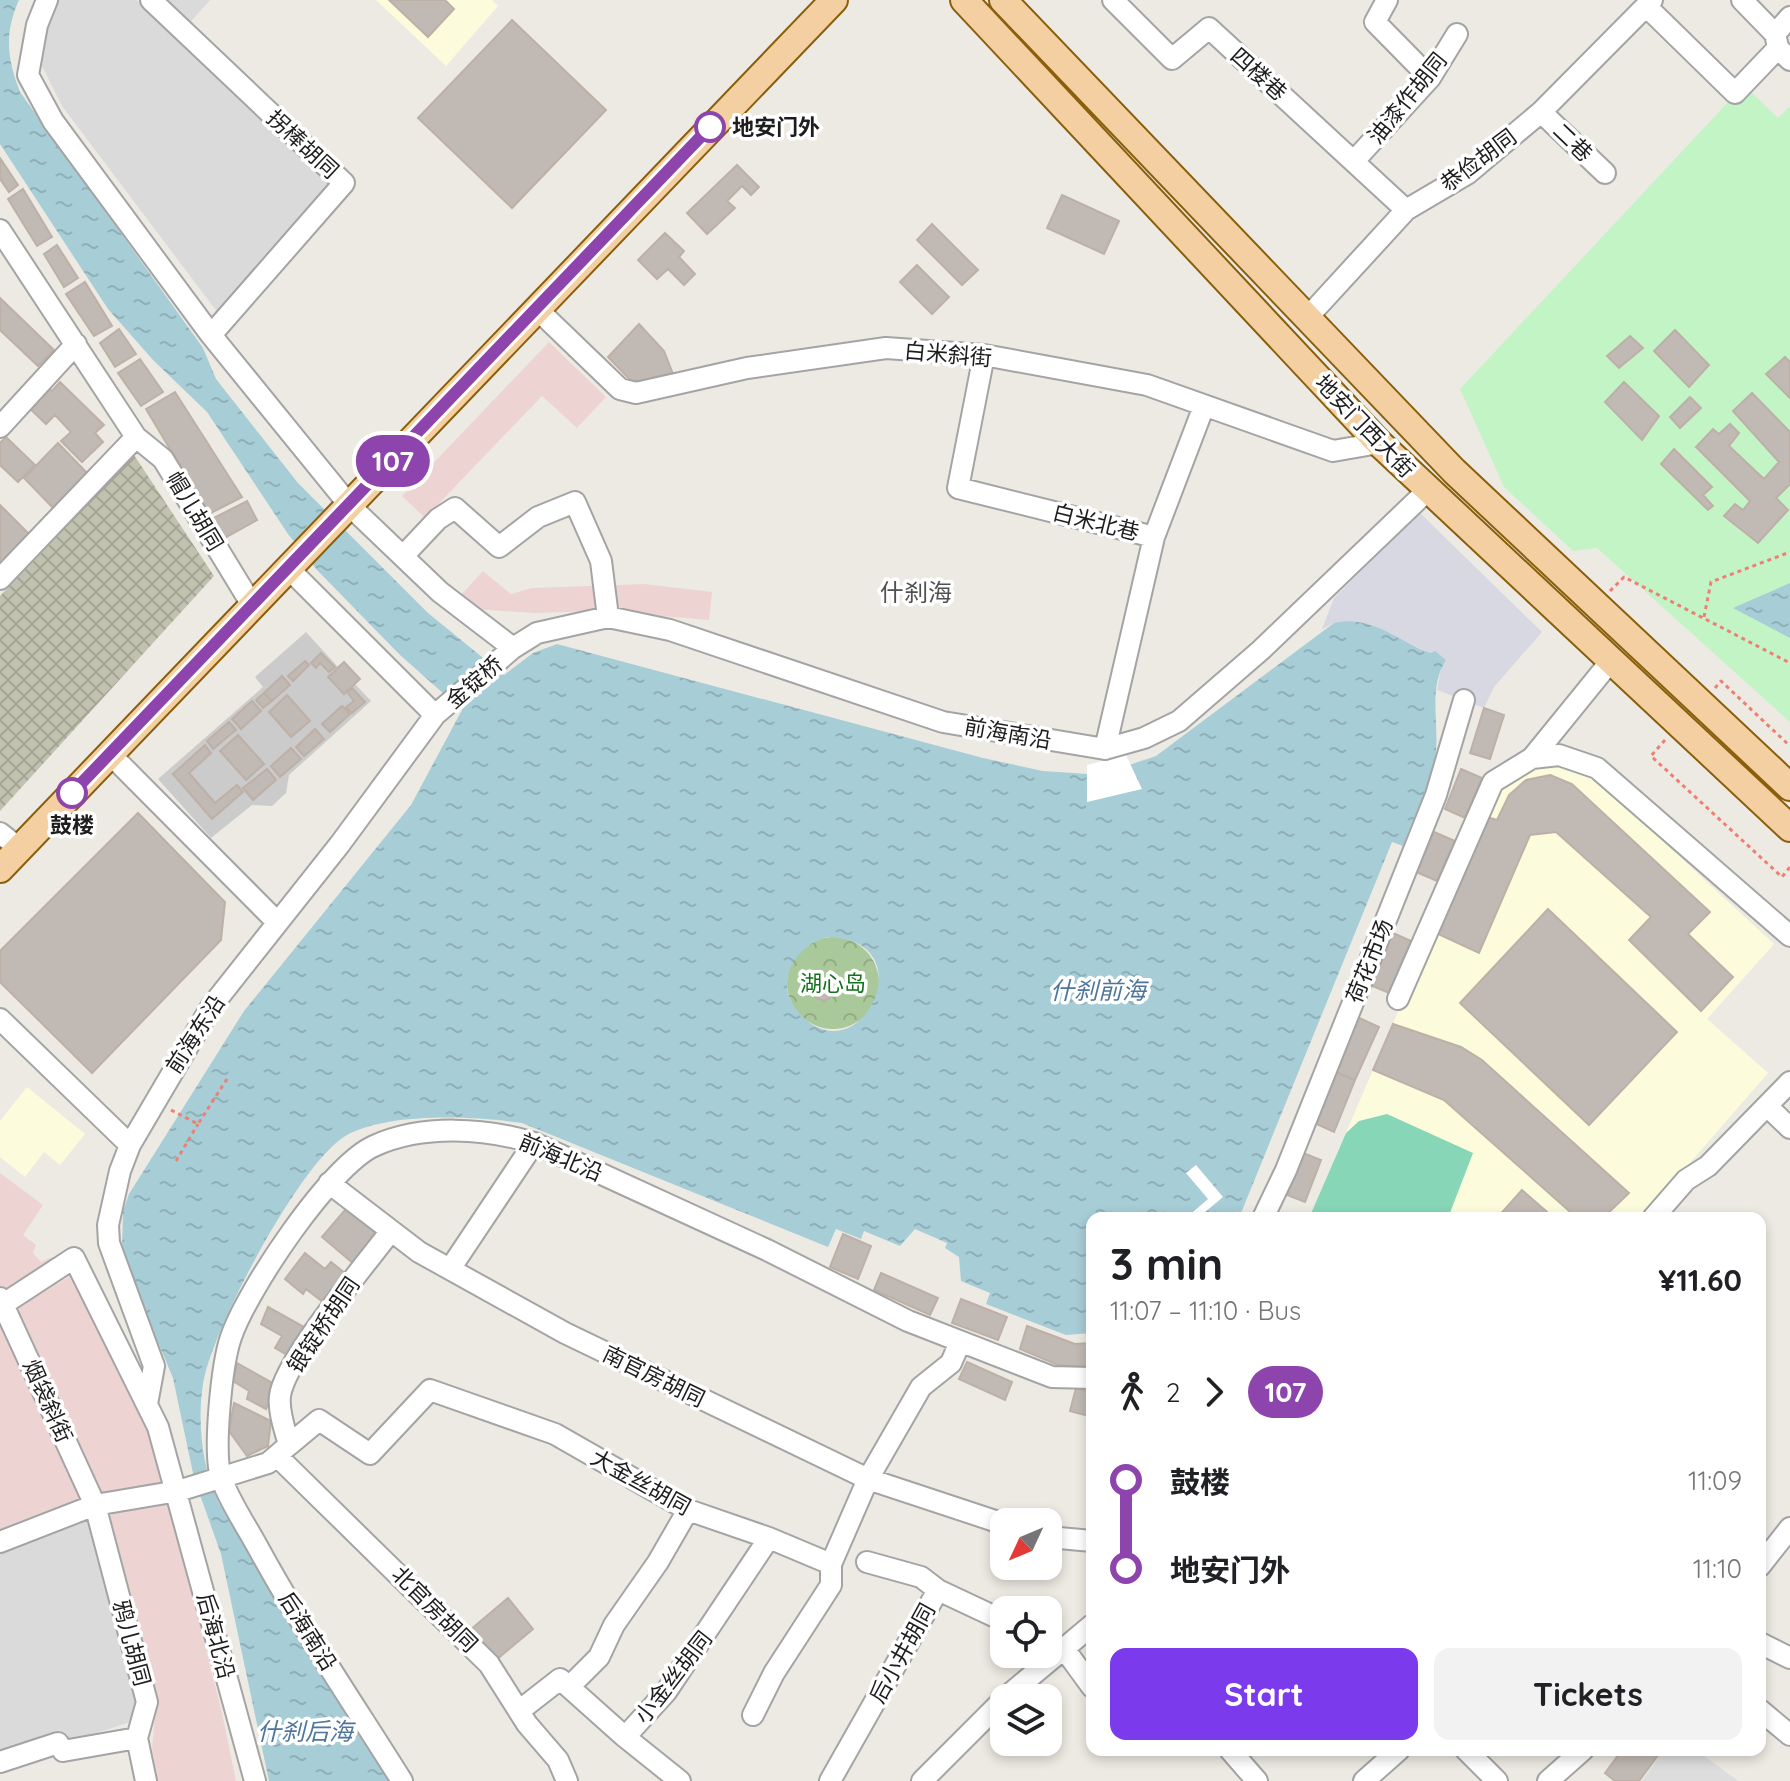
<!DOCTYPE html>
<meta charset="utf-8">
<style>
:root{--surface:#fff;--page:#f2f2f2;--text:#202124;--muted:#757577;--accent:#7c3aed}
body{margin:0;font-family:Quicksand,"Noto Sans SC",sans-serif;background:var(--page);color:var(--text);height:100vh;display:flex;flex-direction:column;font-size:30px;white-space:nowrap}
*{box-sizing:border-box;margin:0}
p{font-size:26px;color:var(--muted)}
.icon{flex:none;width:44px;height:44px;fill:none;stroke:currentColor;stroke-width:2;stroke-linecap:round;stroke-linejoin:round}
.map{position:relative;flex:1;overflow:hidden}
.details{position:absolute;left:1086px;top:1212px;width:680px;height:544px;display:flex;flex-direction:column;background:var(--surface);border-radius:16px;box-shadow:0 4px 12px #0003}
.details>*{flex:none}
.badge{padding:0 16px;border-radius:26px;font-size:28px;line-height:52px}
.needle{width:52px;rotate:226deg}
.controls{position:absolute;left:990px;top:1508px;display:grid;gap:16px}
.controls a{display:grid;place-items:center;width:72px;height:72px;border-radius:16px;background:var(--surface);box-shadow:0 4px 12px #0003;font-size:40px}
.map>.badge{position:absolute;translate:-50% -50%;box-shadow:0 0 0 4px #fff}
.legs{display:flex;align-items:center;gap:12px;height:88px;padding:0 24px;font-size:26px}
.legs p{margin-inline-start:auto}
.headline{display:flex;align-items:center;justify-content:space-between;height:136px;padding:0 24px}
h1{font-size:44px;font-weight:800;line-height:60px}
.action{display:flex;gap:16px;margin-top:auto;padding:16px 24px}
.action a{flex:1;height:92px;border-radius:16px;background:var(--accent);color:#fff;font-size:32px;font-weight:800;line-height:92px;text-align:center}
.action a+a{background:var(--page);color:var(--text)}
ul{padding:0 24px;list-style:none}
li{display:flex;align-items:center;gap:28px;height:88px;font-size:30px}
li i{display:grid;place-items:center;width:12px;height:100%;margin:0 10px;background:currentColor}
li i::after{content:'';width:20px;height:20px;margin:-10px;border:6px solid;border-radius:50%;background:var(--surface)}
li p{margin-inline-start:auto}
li:first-child i{background:linear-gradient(#0000 50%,currentColor 0)}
li:last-child i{background:linear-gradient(currentColor 50%,#0000 0)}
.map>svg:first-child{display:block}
.residential{fill:#dbdada}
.commercial{fill:#edd4d3}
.education{fill:#fcfcdd}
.religious{fill:#cbcbcb}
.construction{fill:url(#construction-cross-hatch)}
.forest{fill:url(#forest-crowns)}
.park{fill:#c3f4c6}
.pitch{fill:#87d6b7}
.parking{fill:#ddd}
.plaza{fill:#d8d8e3}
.water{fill:url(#water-ripples);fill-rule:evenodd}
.pier{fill:#fff}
.building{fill:#c1b9b3;stroke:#bdb0a7;stroke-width:2}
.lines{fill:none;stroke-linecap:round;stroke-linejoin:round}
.minor-casing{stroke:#a4a4a4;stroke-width:24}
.major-casing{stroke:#895f0c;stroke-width:30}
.path{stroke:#ee7f73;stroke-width:3;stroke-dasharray:4 4;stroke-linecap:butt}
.minor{stroke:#fff;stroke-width:20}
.major{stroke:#f4cfa1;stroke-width:26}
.line-1-casing{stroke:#fff;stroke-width:18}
.line-1{stroke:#8e44ad;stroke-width:12}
.stop-1-dot{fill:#fff;stroke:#8e44ad;stroke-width:4}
.labels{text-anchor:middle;stroke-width:7;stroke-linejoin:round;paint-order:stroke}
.street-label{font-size:22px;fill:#1d1d1d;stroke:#fff}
.stop-label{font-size:22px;font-weight:bold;fill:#1d1d1d;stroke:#fff;text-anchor:start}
.park-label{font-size:22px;fill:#14711b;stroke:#fff}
.neighbourhood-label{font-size:24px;fill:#505050;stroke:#fff}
.water-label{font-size:24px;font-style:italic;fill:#4e769d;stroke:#fff}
</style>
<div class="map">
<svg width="1790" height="1781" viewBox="0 0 1790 1781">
<defs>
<pattern id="construction-cross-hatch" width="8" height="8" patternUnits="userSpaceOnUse" patternTransform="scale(2)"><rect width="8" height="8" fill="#c1c1af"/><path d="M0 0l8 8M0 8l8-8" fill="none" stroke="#a5a596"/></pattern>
<pattern id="forest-crowns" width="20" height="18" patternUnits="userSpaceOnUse" patternTransform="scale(2)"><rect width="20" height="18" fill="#a9c99b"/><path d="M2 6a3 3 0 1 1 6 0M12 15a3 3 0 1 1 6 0" fill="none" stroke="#91ac85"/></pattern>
<pattern id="water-ripples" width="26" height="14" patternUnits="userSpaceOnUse" patternTransform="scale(2)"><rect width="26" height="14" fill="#a7cdd7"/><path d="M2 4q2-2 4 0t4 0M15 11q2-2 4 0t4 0" fill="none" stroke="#8fb0b8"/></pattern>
</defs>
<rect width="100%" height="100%" fill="#edeae3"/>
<path class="residential" d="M58 0H137L332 184 221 317 62 106 42 66 50 15Z
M159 0H210L187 26Z
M95 1505 147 1702 130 1722 70 1742 60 1730 0 1751V1542Z"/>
<path class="commercial" d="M549 342 606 397 577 428 542 396 425 518 402 496Z
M483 571 511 594 532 588 644 584 712 592 709 620 600 611 534 613 474 609 460 596Z
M0 1173 43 1205 23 1235 36 1245 33 1253 41 1262 52 1257 55 1263 10 1293 0 1286Z
M72 1275 148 1430 168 1484 101 1494 17 1308Z
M0 1298 82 1502 0 1537Z
M169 1502 222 1713 236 1781H158L152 1749 156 1704 106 1514Z"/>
<path class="education" d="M376 0H492L498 6 446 66Z
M1556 764 1584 773 1600 783 1774 944 1707 1019 1768 1073 1642 1218H1309L1488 804 1497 789 1528 768Z
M27 1087 85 1134 60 1165 44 1152 25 1177 0 1157V1121Z"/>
<path class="religious" d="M306 632 338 667 344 662 360 679 355 684 371 701 289 775 286 793 272 806 252 805 211 838 158 779 263 687 255 677Z"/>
<path class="construction" d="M134 455 214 576 0 811V596Z"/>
<path class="forest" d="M787 983a46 46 0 1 1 92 0a46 46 0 1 1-92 0Z"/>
<path class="park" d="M1744 85 1778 118 1790 106V722L1597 548 1573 551 1504 487 1460 389Z"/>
<path class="pitch" d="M1387 1114 1473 1153 1448 1218H1309L1346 1133 1359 1121Z"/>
<path class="parking" d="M1664 1750H1696L1738 1781H1642Z"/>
<path class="plaza" d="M1420 513 1542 632 1494 687 1484 708 1437 690 1441 668 1431 654 1370 624 1334 623 1322 629 1334 598Z"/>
<path class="water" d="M0 0H19C4 33 7 59 20 92L203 348 216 379 298 483 428 613 504 675 533 653 557 644 983 758 1043 771 1088 774 1111 771 1156 756 1334 623C1367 615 1393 636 1422 650L1431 653 1435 651 1446 660C1426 690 1442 731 1434 764 1427 792 1413 819 1403 846L1392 842 1239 1218H1092V1333L1066 1335 986 1304 990 1293 961 1281 959 1257 945 1248 947 1243 915 1229 900 1246 864 1231 861 1239 836 1229 828 1247 522 1123C474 1116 390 1112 347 1135 301 1160 211 1331 203 1384 197 1422 202 1469 219 1503L390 1781H269L221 1554 194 1478 173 1378 127 1269 122 1249 123 1211 129 1194 244 1011 411 805 462 710 400 655 317 570 288 534 207 412 153 360 108 309 0 144ZM827 937C929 939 859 1080 799 1013 772 983 794 947 827 937Z
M1790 583V638L1733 608Z"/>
<path class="pier" d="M1126 755 1142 789 1087 802V765Z
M1196 1165 1223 1197 1198 1218H1186L1208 1199 1186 1173Z"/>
<path class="building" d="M389 0H445L454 9 428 37Z
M512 20 606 110 512 208 418 118Z
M0 158 18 185 9 192 0 179Z
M737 165 759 187 751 195 742 186 727 201 735 208 707 234 687 213Z
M23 189 52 237 37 246 8 199Z
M1062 195 1119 221 1104 254 1047 228Z
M932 224 978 270 962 285 917 240Z
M665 233 684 251 679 257 695 274 684 285 668 269 657 279 638 260Z
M57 245 78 278 64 287 44 254Z
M917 265 949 297 932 314 900 282Z
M85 282 112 326 94 336 66 294Z
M0 298 54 350 38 366 0 330Z
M639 324 664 351 673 374 633 383 608 357Z
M119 329 136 354 115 367 100 343Z
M1675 330 1709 365 1689 387 1654 351Z
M1630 336 1643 348 1619 368 1607 356Z
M1785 357 1790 362V398L1766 374Z
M140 359 163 392 141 406 118 373Z
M60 382 104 425 95 433 103 442 82 462 61 441 71 432 55 415 46 424 27 406 45 386 52 391Z
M1624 382 1659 416 1642 440 1605 402Z
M175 392 242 497 209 514 146 409Z
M1752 393 1790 432V484L1776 498 1788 510 1758 543 1724 516 1735 504 1743 510 1750 501 1696 447 1713 429 1719 434 1730 424 1739 433 1729 446 1764 479 1779 462 1733 411Z
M1690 397 1701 408 1680 428 1670 417Z
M6 437 35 465 18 482 0 465V443Z
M58 443 89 475 55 510 24 478Z
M1674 449 1712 487 1703 495 1713 506 1708 510 1661 464Z
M247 501 257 520 223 539 212 519Z
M0 505 30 535 2 563 0 562Z
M321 653 335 667 329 672 320 663 316 668 311 663Z
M305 661 309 665 293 681 288 676Z
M344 662 360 679 344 694 328 677Z
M282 676 290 685 272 701 264 693Z
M352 688 365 702 352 713 346 707 354 701 347 692Z
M264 693 272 701 263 708 256 700Z
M287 695 310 721 291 737 269 712Z
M252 701 261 711 241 729 232 719Z
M342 706 350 714 330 732 322 724Z
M1484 708 1504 715 1490 759 1470 753Z
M229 722 236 730 213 749 207 741Z
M315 729 324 739 304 756 296 747Z
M238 735 264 764 246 780 220 751Z
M205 745 211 753 189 773 215 803 237 785 243 792 212 819 173 774Z
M291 748 301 759 280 777 271 766Z
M267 769 276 780 253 800 243 788Z
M1461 769 1482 778 1465 818 1445 809Z
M1550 775 1572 784 1710 912 1688 934 1733 977 1701 1011 1629 940 1651 917 1556 832 1530 835 1479 953 1436 933 1484 816 1497 820 1509 795 1526 780Z
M138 813 225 902 221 940 92 1073 0 982V951Z
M1434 832 1455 841 1437 881 1416 872Z
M1548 909 1677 1032 1589 1125 1460 1003Z
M1393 933 1411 941 1389 993 1370 985Z
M822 981 831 985 833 995 825 1001 816 998 814 988Z
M1357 1017 1379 1027 1355 1080 1333 1071Z
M1393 1024 1461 1047 1482 1060 1629 1193 1603 1218H1577L1444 1100 1373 1070Z
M1333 1071 1355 1080 1334 1132 1312 1122Z
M1303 1153 1321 1160 1305 1202 1287 1195Z
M1522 1190 1554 1218H1497Z
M351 1203 383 1231 354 1264 322 1237Z
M843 1234 871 1246 858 1279 830 1267Z
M305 1253 325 1269 331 1262 346 1274 323 1302 306 1289 303 1294 285 1279Z
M881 1273 938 1298 930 1315 874 1290Z
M961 1299 1007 1317 998 1340 952 1323Z
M268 1307 306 1328 287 1355 275 1348 282 1336 261 1324Z
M1027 1326 1075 1344 1092 1343V1367L1058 1365 1020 1349Z
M967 1362 1012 1382 1005 1400 959 1379Z
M237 1363 276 1385 266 1409 247 1399 249 1391 233 1381Z
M1076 1388 1092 1393V1417L1070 1411Z
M234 1403 271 1421 268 1446 247 1456 229 1431Z
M508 1598 533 1629 496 1660 470 1630Z
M1622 1750H1662L1639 1781H1615L1605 1773Z"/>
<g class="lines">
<g class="minor-casing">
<path id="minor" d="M47 0 37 25 28 75 53 121 211 335 350 506 440 592 513 648
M151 0 344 183 211 335
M1113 0 1172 59 1209 28 1406 210
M1387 0 1375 22 1430 78
M1742 0 1775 34
M1646 6 1735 93 1778 48 1790 60
M1778 47 1775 34 1790 17
M1541 112 1605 173
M1354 161 1430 78 1457 34
M0 230 136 437 163 459 252 605
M538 310 620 389 636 393 747 368 886 348 984 355 1147 385 1333 451 1379 443
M1306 319 1406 210 1467 174 1541 112 1652 0
M984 355 958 488 1154 537 1105 749
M0 427 76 344
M1154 537 1204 406
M404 555 438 519 455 508 499 547 538 517 575 502 601 561 608 617
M289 569 435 715
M0 579 136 437
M110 754 276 921
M1532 758 1610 662
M0 833 19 848
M1398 999 1493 782 1532 758 1559 755 1597 768 1790 936
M0 1019 130 1145
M1767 1106 1790 1128
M329 1183 419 1252 565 1333 868 1479 1004 1524
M1263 1218 1286 1170 1436 795 1464 700
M1653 1218 1686 1180 1708 1166 1790 1082
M450 1269 534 1143
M0 1298 95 1505 147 1702 137 1738 146 1781
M5 1303 74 1258 158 1427 255 1781
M147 1404 154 1366 109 1243 108 1225 120 1171 130 1145 211 1007 340 844 435 715 513 648 537 633 608 617 670 630 943 722 1105 749 1144 738 1179 721 1261 650 1428 490
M289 1445 319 1420 370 1454 430 1390 555 1434 688 1510 769 1538 831 1564 868 1479 921 1387 951 1363 960 1342
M277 1456 489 1664 527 1724 558 1760 567 1781
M1048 1537 1092 1541
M0 1542 95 1505 178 1491 268 1463 289 1445C285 1430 278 1411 280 1396 284 1361 366 1264 390 1232
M867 1562 921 1577 938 1590
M1760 1566 1790 1528
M1048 1642 1065 1650 1092 1687
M1760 1643 1790 1658
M569 1687 599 1657 614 1625 658 1562 688 1510
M1005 1698 1092 1625
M1760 1710 1790 1735
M519 1711 560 1679 625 1737 666 1692 769 1538
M753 1715 774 1673 831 1585V1564
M625 1737 680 1781
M1230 1750 1257 1781
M1466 1750 1497 1781
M0 1762 58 1743 63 1751 137 1738
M402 1781C353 1703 300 1625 256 1544 245 1524 230 1502 222 1480 212 1455 222 1363 231 1337 247 1290 330 1166 374 1146 423 1124 485 1128 534 1143L767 1250 908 1321 1052 1377 1092 1378
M830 1781 938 1590 1004 1621
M922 1781 1004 1699
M1364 1781 1399 1750
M1548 1781 1583 1750"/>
</g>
<g class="major-casing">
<path id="major" d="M964 0 1379 443 1790 828
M1003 0 1454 471 1790 787
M0 869 834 0"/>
</g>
<path class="path" d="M1610 591 1624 577 1790 663
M1704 617 1711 582 1790 552
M1715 688 1721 681 1790 746
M1665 740 1651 756 1782 877 1790 867
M171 1110 198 1124 227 1079
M176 1161 198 1124"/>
<use href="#minor" class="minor"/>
<use href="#major" class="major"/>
</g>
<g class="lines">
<g class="line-1-casing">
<path id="line-1" d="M72 793 710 127"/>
</g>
<use href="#line-1" class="line-1"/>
</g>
<g class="stop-1-dot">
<circle cx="710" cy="127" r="14"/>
<circle cx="72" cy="793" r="14"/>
</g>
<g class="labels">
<g class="street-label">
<text transform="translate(1259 74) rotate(42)" y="8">四楼巷</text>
<text transform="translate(1407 98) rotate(-51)" y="8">油漆作胡同</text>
<text transform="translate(1573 142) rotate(44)" y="8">二巷</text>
<text transform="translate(303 144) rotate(43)" y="8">拐棒胡同</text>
<text transform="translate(1478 160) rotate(-37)" y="8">恭俭胡同</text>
<text transform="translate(948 354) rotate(5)" y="8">白米斜街</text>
<text transform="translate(1365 426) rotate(46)" y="8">地安门西大街</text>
<text transform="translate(195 511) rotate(59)" y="8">帽儿胡同</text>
<text transform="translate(1096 522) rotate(14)" y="8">白米北巷</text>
<text transform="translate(474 682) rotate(-41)" y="8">金锭桥</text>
<text transform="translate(1008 733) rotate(10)" y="8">前海南沿</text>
<text transform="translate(1369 961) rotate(-68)" y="8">荷花市场</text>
<text transform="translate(195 1034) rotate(-57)" y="8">前海东沿</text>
<text transform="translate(561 1157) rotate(23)" y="8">前海北沿</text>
<text transform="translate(323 1325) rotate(-56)" y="8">银锭桥胡同</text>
<text transform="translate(654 1376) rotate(26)" y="8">南官房胡同</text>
<text transform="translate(48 1401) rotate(66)" y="8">烟袋斜街</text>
<text transform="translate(641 1482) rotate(29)" y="8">大金丝胡同</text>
<text transform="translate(435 1609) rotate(45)" y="8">北官房胡同</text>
<text transform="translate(308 1631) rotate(58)" y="8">后海南沿</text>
<text transform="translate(216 1636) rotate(75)" y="8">后海北沿</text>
<text transform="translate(132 1643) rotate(75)" y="8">鸦儿胡同</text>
<text transform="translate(902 1653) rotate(-61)" y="8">后小井胡同</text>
<text transform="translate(673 1677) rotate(-52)" y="8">小金丝胡同</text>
</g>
<g class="stop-label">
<text x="732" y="135">地安门外</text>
<text x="72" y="833" text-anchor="middle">鼓楼</text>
</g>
<g class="park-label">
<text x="833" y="991">湖心岛</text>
</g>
<g class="neighbourhood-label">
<text x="916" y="601">什刹海</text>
</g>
<g class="water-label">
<text x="1098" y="999">什刹前海</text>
<text x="305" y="1740">什刹后海</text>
</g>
</g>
</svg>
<div class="controls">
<a><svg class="needle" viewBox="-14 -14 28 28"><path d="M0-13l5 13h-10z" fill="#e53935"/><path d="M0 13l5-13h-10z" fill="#757577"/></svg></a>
<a><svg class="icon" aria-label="locate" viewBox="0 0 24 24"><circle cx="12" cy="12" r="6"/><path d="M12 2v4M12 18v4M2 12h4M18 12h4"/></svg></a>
<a><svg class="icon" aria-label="layers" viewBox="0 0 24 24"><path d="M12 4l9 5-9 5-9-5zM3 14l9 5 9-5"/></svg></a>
</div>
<b class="badge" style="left:393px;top:461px;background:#8e44ad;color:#fff">107</b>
<section class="details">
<div class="headline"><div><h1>3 min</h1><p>11:07 – 11:10 · Bus</p></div><b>¥11.60</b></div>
<div class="legs"><svg class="icon" aria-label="walk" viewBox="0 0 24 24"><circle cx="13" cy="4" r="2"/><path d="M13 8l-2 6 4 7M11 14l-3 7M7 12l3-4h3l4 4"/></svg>2<svg class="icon" aria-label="forward" viewBox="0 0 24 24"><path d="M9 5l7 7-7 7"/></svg><b class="badge" style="background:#8e44ad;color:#fff">107</b></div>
<ul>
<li><i style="color:#8e44ad"></i><b>鼓楼</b><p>11:09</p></li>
<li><i style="color:#8e44ad"></i><b>地安门外</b><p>11:10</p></li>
</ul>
<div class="action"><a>Start</a><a>Tickets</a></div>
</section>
</div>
